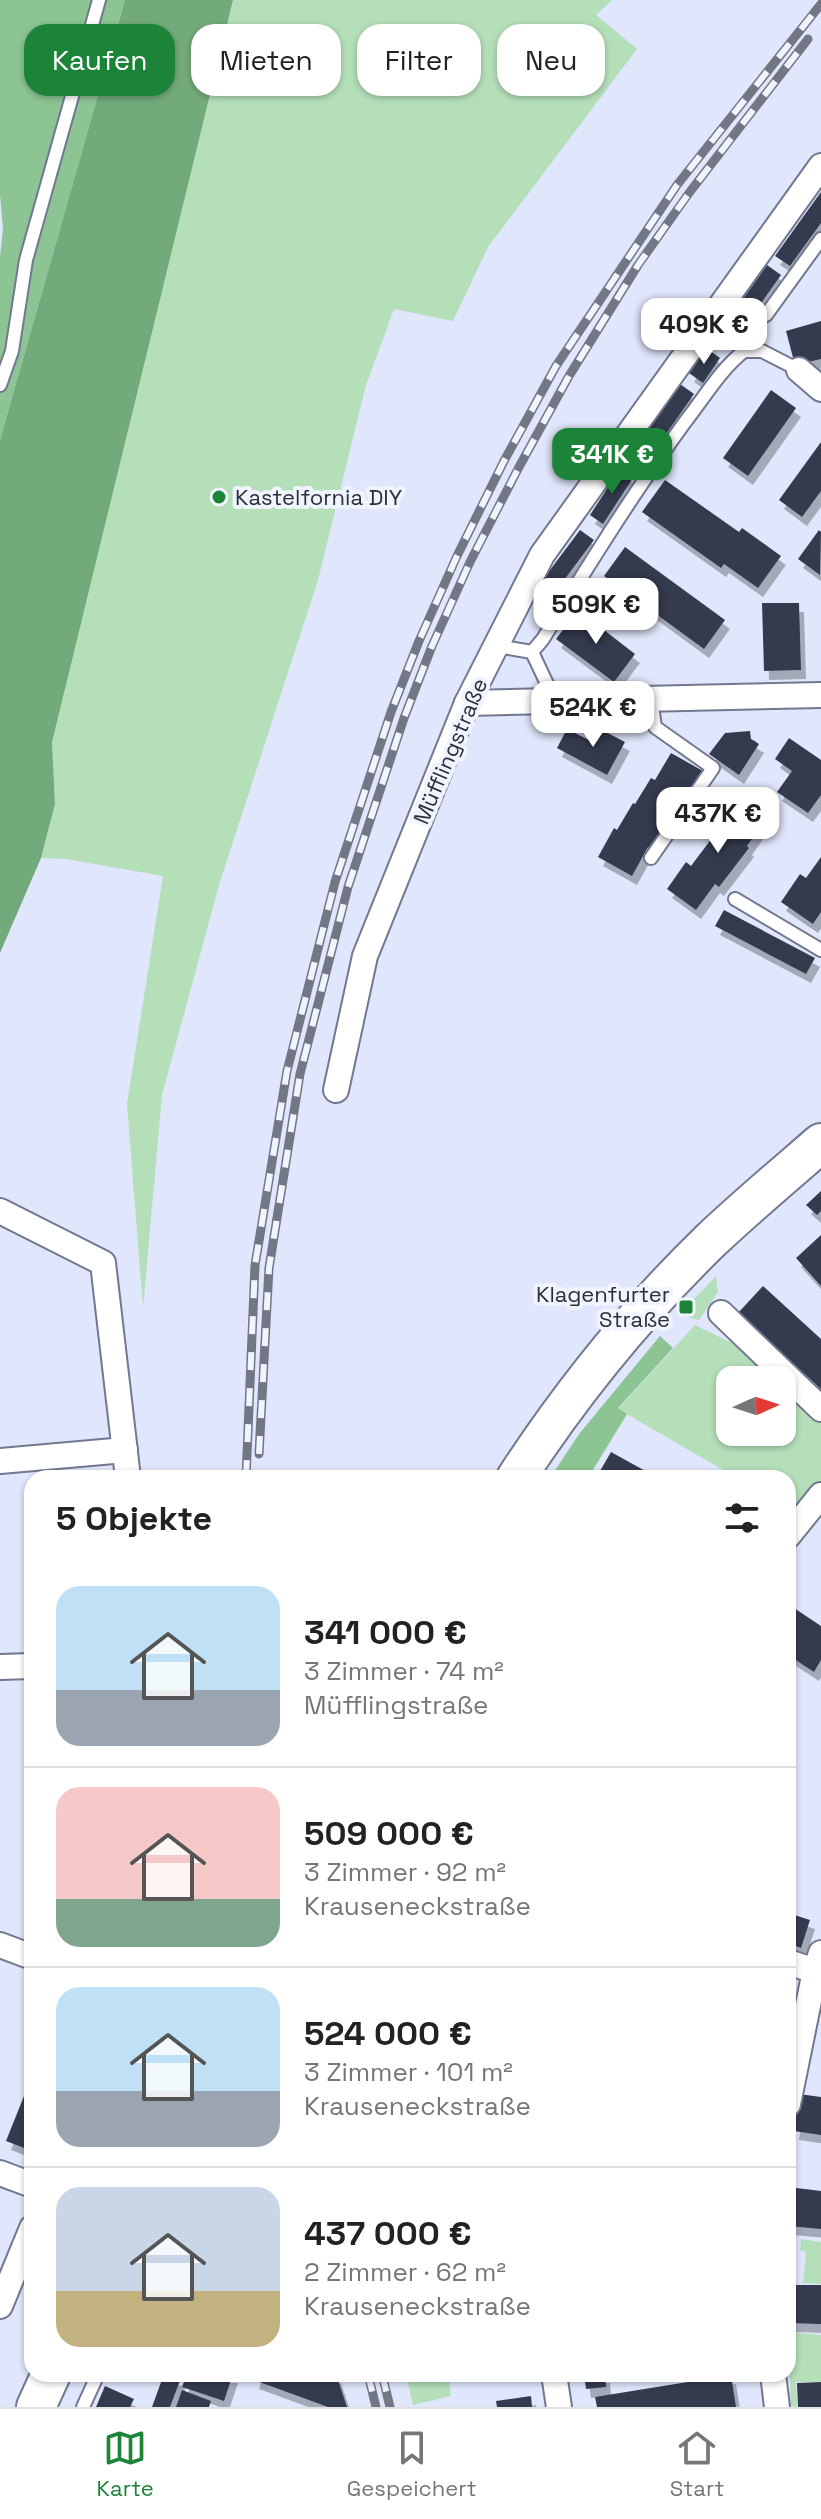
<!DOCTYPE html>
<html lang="de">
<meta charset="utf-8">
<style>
body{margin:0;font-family:"Space Grotesk",sans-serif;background:#f6f6f6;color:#222;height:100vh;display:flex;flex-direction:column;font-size:30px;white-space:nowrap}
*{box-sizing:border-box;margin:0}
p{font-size:26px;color:#767676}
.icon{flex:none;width:44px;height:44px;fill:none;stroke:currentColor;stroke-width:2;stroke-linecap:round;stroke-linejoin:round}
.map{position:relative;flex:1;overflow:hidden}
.drawer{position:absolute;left:24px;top:1470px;width:772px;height:912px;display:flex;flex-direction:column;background:#fff;border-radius:24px;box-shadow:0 2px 6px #0004}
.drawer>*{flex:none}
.banner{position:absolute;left:24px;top:24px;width:774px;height:72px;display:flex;gap:16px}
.needle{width:52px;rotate:87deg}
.fabs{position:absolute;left:716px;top:1366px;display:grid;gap:16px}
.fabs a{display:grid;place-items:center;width:80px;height:80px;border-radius:16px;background:#fff;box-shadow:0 2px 6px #0004;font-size:40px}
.price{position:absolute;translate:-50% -68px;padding:0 18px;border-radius:16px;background:#fff;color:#222;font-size:26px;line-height:52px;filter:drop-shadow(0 2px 4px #0008)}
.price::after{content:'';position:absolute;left:50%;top:48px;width:24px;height:18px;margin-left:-12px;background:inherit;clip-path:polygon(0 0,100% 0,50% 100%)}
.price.active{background:#1c8439;color:#fff}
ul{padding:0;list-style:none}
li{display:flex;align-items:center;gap:24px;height:200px;padding:0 32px}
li+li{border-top:2px solid #e0e0e0}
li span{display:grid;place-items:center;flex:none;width:224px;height:160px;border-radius:24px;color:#555}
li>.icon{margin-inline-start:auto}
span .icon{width:96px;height:96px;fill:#fffc;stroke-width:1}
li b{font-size:34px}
h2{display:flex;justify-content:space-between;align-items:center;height:96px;padding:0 32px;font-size:34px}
.tag{padding:0 28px;border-radius:24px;background:#fff;box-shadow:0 2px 6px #0004;font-size:28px;line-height:72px}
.tag.active{background:#1c8439;color:#fff}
.tab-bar{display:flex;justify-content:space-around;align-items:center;height:112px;border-top:2px solid #e0e0e0;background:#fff;font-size:22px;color:#767676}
.tab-bar a{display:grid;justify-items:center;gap:4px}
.tab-bar .active{color:#1c8439}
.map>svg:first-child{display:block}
.green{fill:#b4dfb9}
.forest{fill:#8cc493}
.water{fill:#73aa7b}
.building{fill:#353a4f;filter:url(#shadow)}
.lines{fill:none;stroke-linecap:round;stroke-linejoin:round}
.service-casing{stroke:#71788f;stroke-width:16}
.minor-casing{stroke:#71788f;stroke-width:28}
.primary-casing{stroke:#71788f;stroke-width:42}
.service{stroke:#fff;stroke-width:12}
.minor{stroke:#fff;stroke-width:24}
.primary{stroke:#fff;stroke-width:38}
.rail-casing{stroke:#737785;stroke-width:9}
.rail{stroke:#f0f4fe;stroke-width:6;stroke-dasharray:18;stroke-linecap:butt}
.poi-dot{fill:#1c8439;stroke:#f0f4fe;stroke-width:3}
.labels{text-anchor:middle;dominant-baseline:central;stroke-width:8;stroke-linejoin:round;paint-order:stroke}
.poi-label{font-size:22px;fill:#2b2e38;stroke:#f0f4fe;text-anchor:start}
.street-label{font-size:22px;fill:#2b2e38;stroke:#f0f4fe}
</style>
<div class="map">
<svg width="821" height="2407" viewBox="0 0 821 2407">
<defs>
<filter id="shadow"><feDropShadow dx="5" dy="9" stdDeviation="0" flood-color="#0004"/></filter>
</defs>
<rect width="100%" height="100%" fill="#e0e6fb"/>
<g class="green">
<path d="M 233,0 L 612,0 L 596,15 L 637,49 L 488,247 L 453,321 L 394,309 L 366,385 L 318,580 L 219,885 L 162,1095 L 143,1308 L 127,1104 L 163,876 L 66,859 L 41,858 L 55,804 L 52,742 L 64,684 Z"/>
<path d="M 716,1276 L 718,1292 L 699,1320 L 679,1315 Z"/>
<path d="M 695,1325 L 734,1344 L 774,1380 L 730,1380 L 730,1432 L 782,1432 L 782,1387 L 821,1423 L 821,1486 L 797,1512 L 788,1507 L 788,1478 L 737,1478 L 618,1409 Z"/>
<path d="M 801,2239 L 821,2242 L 821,2284 L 803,2283 L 806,2252 L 800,2250 Z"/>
<path d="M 788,2332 L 821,2335 L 821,2382 L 796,2382 L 797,2407 L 791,2406 Z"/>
<path d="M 406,2374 L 448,2374 L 451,2396 L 413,2405 Z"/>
</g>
<g class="forest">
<path d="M 0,0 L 125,0 L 0,440 L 0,257 L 3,229 L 0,195 Z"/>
<path d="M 660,1336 L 673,1348 L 618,1408 L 627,1414 L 588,1478 L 550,1478 L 579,1434 Z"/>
</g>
<path class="water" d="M 125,0 L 233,0 L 52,742 L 55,804 L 41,858 L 0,953 L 0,440 Z"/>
<g class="building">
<path d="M 821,192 L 821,223 L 790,266 L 775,256 Z"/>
<path d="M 767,265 L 781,275 L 754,313 L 740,303 Z"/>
<path d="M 821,321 L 821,359 L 795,365 L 786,331 Z"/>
<path d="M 706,348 L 720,358 L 703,383 L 689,373 Z"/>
<path d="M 680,384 L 694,394 L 652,454 L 638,444 Z"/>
<path d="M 771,390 L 796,408 L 748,476 L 723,458 Z"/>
<path d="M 821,442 L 821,491 L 802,517 L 779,500 Z"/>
<path d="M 620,469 L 633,478 L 603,524 L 590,515 Z"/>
<path d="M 665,480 L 739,532 L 742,528 L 781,556 L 758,588 L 724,564 L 721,568 L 642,512 Z"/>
<path d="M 580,530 L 594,540 L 549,600 L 535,590 Z"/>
<path d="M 819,530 L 821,532 L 820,575 L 798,559 Z"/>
<path d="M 625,547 L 725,620 L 704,649 L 604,576 Z"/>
<path d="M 762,603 L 799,603 L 801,670 L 764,671 Z"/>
<path d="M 578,610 L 635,654 L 614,682 L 556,639 Z"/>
<path d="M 567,729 L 593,742 L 600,729 L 625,742 L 607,775 L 557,748 Z"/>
<path d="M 750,731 L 751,739 L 759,744 L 739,775 L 709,754 L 725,733 Z"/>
<path d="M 789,738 L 821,760 L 821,795 L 808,813 L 777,792 L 792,771 L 775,759 Z"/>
<path d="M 671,753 L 703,771 L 669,824 L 666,823 L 651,849 L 648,847 L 632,876 L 598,857 L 614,828 L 617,830 L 633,803 L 635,804 L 651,778 L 655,780 Z"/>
<path d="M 737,799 L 766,819 L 747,846 L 749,848 L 719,887 L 715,884 L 696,910 L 667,889 L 686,862 L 691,866 L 721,826 L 718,825 Z"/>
<path d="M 821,857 L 821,912 L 813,924 L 781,902 L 800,874 L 806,878 Z"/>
<path d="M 724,910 L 815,958 L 806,974 L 715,926 Z"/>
<path d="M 821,1191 L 821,1211 L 817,1215 L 806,1205 Z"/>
<path d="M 821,1235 L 821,1286 L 796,1258 Z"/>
<path d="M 763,1286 L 821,1339 L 821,1389 L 738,1313 Z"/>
<path d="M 611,1452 L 658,1478 L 596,1478 Z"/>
<path d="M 788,1604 L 821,1626 L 821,1660 L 814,1672 L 788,1655 Z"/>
<path d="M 788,1913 L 810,1920 L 801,1948 L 788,1943 Z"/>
<path d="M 32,2076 L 32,2151 L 6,2141 Z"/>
<path d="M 799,2094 L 821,2097 L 821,2135 L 794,2131 Z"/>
<path d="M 788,2187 L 821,2191 L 821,2229 L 788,2226 Z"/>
<path d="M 788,2285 L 821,2285 L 821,2324 L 788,2323 Z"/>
<path d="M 164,2374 L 181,2378 L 170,2407 L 152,2407 Z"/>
<path d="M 187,2374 L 233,2374 L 224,2401 L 182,2387 Z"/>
<path d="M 256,2374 L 336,2374 L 347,2407 L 328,2407 L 254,2380 Z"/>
<path d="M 584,2374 L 605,2374 L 606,2387 L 586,2389 Z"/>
<path d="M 731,2375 L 736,2407 L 597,2407 L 595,2397 Z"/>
<path d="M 821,2382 L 821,2407 L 798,2407 L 797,2383 Z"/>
<path d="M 105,2386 L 134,2399 L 130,2407 L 96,2407 Z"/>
<path d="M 182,2390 L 211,2401 L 209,2407 L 176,2407 Z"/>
<path d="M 531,2396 L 532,2407 L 497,2407 L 496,2401 Z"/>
</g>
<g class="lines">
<g class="service-casing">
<g id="service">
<path d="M 799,370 L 762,351 L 744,351 L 739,341 L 742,328 L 766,315 L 821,239"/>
<path d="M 0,385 L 12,351 L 26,260 L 99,0"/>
<path d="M 497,646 L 532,652 L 543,639 C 588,566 634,492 685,422 C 704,398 720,370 744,351"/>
<path d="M 532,652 L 555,701"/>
<path d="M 651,699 L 655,727 L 713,768 L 651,858"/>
<path d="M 735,899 L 821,950"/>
<path d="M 83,2407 L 98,2374"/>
</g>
</g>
<g class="minor-casing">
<g id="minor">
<path d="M 799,370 L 821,389"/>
<path d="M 467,703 L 821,695"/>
<path d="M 336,1090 L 365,956 L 467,703 L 542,555 L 821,166"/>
<path d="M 0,1211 L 103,1263 L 128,1478"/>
<path d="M 721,1313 L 821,1409"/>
<path d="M 0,1461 L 125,1450"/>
<path d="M 788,1536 L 821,1495"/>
<path d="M 0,1667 L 32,1666"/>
<path d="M 0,1945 L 32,1957"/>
<path d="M 788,1962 L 821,1973"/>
<path d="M 788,2104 L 815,1971 L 821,1953"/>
<path d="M 0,2173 L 32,2185"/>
<path d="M 0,2306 L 32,2228"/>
<path d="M 554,2374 L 559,2407"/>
<path d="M 773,2374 L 777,2407"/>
</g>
</g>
<g class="primary-casing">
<g id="primary">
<path d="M 516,1478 C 572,1392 637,1312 710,1241 C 746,1207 784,1175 821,1143"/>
<path d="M 36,2407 L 51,2374"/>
</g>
</g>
<use href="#service" class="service"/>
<use href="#minor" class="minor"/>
<use href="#primary" class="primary"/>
<g class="rail-casing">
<g id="rail">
<path d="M 259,1454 L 269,1268 L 300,1074 L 348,887 L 404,718 L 432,646 L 470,562 L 519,467 L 569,376 L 638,265 L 689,193 L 808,39"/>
<path d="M 246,1478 L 255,1265 L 287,1071 L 335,882 L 391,712 L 419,641 L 457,556 L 504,461 L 556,366 L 677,185 L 821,4"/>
<path d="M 368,2374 L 376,2407"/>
<path d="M 382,2374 L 390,2407"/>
</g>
</g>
<use href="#rail" class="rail"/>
</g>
<g class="poi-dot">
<circle cx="219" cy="497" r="8"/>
<rect x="678" y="1299" width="16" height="16" rx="4"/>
</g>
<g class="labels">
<g class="poi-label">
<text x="235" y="497">Kastelfornia DIY</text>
<text x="670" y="1294" text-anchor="end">Klagenfurter<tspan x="670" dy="25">Straße</tspan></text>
</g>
<g class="street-label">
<text transform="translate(450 751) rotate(-67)">Müfflingstraße</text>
</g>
</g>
</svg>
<div class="fabs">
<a><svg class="needle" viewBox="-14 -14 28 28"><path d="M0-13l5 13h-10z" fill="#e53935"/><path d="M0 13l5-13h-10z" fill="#767676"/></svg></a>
</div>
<b class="price" style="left:704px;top:366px">409K €</b>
<b class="price active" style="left:612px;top:496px">341K €</b>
<b class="price" style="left:596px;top:646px">509K €</b>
<b class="price" style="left:593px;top:749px">524K €</b>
<b class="price" style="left:718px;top:855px">437K €</b>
<div class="banner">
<a class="tag active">Kaufen</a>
<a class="tag">Mieten</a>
<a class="tag">Filter</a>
<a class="tag">Neu</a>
</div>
<section class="drawer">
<h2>5 Objekte<svg class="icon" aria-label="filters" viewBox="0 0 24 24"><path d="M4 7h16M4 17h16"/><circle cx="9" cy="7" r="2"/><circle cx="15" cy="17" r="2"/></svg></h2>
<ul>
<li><span style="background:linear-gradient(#bfe0f5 65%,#9aa5b1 0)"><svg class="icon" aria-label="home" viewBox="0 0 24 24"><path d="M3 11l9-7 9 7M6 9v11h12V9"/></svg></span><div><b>341 000 €</b><p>3 Zimmer · 74 m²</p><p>Müfflingstraße</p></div></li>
<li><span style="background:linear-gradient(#f6c9c9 70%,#7fa58c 0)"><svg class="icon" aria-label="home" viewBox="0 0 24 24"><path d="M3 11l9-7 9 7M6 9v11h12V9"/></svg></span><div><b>509 000 €</b><p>3 Zimmer · 92 m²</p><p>Krauseneckstraße</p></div></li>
<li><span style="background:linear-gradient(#bfe0f5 65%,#9aa5b1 0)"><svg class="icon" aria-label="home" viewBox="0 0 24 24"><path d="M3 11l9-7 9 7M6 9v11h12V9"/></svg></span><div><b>524 000 €</b><p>3 Zimmer · 101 m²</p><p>Krauseneckstraße</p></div></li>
<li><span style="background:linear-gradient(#c9d6e8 65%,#c2b280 0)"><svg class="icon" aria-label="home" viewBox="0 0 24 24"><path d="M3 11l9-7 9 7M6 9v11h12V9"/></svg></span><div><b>437 000 €</b><p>2 Zimmer · 62 m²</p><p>Krauseneckstraße</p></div></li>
</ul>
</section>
</div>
<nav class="tab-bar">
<a class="active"><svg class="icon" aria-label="map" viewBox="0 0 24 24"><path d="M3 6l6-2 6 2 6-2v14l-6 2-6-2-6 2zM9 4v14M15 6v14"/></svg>Karte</a>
<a><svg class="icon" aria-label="saved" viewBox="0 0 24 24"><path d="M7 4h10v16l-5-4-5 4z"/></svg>Gespeichert</a>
<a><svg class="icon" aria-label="home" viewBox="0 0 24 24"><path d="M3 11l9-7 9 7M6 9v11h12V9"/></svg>Start</a>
</nav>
